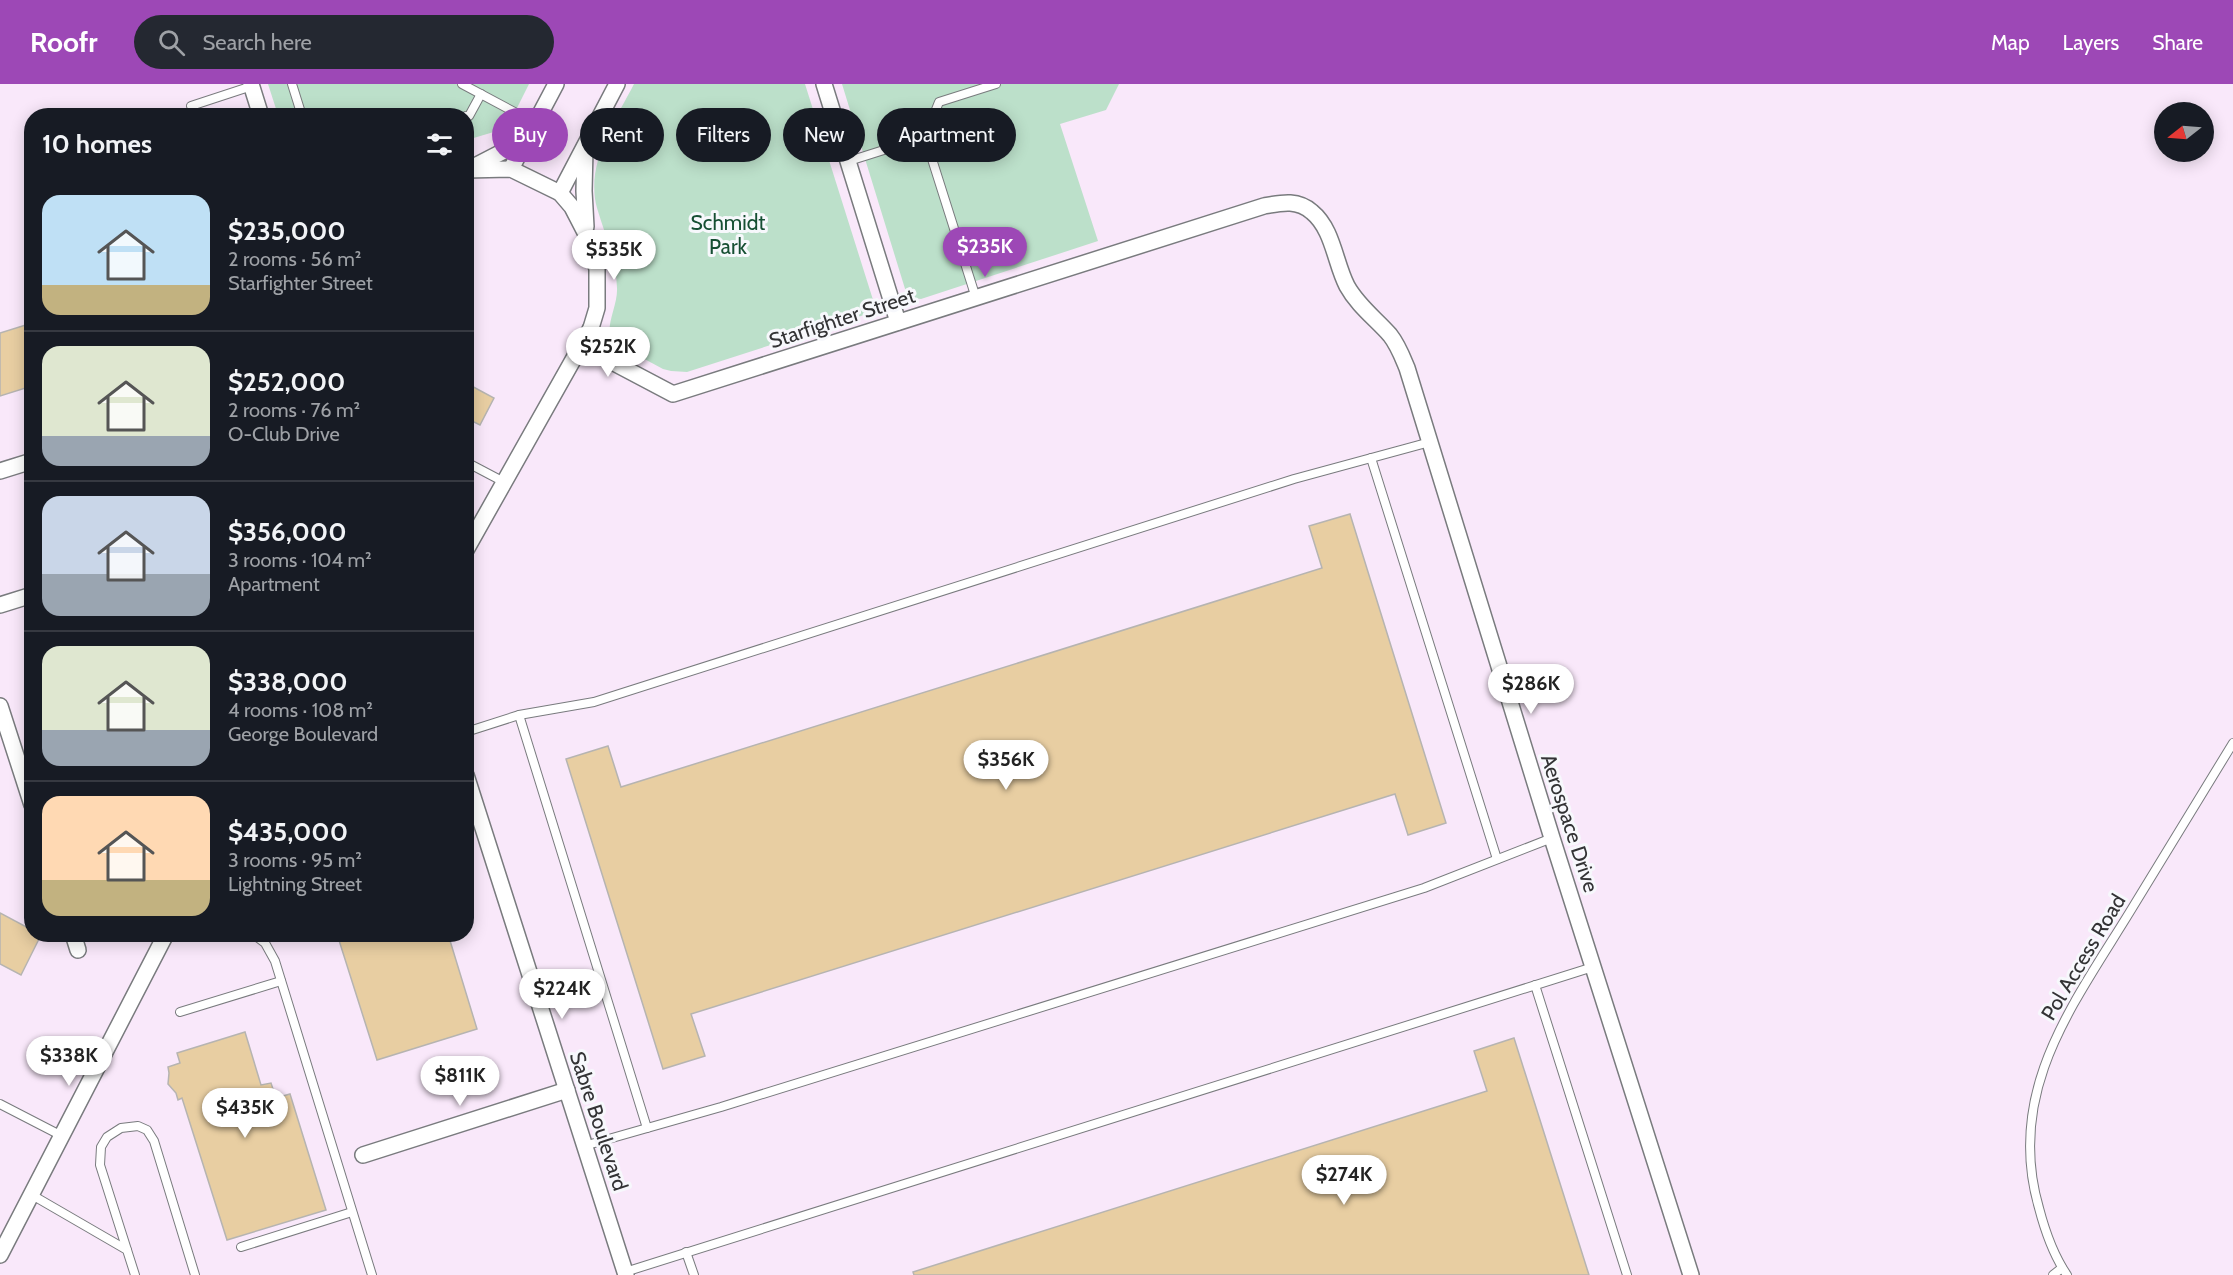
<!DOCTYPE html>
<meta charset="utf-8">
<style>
body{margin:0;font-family:Cabin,sans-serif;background:#242831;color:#f1f3f6;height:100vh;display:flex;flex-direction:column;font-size:22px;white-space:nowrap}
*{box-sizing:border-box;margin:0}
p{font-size:20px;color:#9ea1a6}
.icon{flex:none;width:33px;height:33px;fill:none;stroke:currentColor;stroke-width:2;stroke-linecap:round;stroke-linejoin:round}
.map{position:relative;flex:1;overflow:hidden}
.drawer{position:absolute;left:24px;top:24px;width:450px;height:834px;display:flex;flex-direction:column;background:#171b24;border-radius:24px;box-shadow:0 3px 15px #0003}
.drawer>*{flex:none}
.top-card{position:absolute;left:492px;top:24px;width:570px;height:54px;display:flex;gap:12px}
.needle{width:39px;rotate:253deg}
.tools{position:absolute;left:2154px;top:18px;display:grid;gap:12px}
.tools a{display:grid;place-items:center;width:60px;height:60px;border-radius:50%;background:#171b24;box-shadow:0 3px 15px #0003;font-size:30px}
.price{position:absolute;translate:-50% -51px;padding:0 14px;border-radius:21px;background:#fff;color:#222;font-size:20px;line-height:39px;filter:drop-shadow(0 2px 3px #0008)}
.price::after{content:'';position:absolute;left:50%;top:36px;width:18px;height:14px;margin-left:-9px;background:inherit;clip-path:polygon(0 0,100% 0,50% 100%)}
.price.on{background:#9d48b6;color:#fff}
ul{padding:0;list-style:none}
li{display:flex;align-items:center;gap:18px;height:150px;padding:0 18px}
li+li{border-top:2px solid #363941}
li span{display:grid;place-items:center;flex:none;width:168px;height:120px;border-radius:18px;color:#555}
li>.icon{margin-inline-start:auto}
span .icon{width:72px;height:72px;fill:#fffc;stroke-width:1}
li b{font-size:26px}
h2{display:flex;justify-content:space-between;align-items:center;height:72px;padding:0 18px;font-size:26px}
.tag{padding:0 21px;border-radius:27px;background:#171b24;box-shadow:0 3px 15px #0003;font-size:21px;line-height:54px}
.tag.on{background:#9d48b6;color:#fff}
header{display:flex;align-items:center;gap:36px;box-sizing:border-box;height:84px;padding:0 30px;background:#9d48b6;color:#fff}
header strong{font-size:28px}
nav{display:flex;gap:33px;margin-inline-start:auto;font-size:21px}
.search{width:420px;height:54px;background:#242831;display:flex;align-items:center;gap:15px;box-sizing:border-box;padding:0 21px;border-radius:33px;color:#9ea1a6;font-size:22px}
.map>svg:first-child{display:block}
.industrial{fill:#f9e8fa;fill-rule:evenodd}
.green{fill:#bce0ca}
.building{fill:#e8cea2;stroke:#b6b4b1;stroke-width:1.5}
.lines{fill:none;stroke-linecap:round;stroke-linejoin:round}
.lane-casing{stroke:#797b7e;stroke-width:10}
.street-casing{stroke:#797b7e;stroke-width:18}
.lane{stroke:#fff;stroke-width:8}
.street{stroke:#fff;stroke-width:15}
.labels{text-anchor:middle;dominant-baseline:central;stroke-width:6;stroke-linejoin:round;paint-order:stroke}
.park-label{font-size:21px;fill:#164f33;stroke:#f7f8fc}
.street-label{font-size:21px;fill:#333335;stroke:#f7f8fc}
</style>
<header>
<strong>Roofr</strong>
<div class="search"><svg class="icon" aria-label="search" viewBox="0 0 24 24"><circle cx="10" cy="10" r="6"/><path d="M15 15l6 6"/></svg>Search here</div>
<nav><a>Map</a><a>Layers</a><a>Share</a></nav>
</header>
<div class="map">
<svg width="2233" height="1191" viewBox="0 0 2233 1191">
<rect width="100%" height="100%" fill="#f7f8fc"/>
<path class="industrial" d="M 0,0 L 2233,0 L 2233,1191 L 0,1191 ZM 2164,28 L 2204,28 L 2204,68 L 2164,68 ZM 32,32 L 466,32 L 466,850 L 32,850 Z"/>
<g class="green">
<path d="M 268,0 L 529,0 L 507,44 L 467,56 L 466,32 L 278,31 Z"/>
<path d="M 634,0 L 805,0 L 874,219 L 872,225 L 864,231 L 687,288 L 671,287 L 663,285 L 611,257 C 605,241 618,221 617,204 C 616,175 605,151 597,124 C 585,80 615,37 634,0 Z"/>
<path d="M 842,0 L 1119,0 L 1106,26 L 1060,40 L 1098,157 L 921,215 L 913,214 L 906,208 Z"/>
</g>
<g class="building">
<path d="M 32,239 L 32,302 L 0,312 L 0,249 Z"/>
<path d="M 466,299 L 494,314 L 480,341 L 466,334 Z"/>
<path d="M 1350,430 L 1446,739 L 1408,751 L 1395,710 L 691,930 L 705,972 L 663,985 L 566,675 L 608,662 L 621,703 L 1322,484 L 1309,442 Z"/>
<path d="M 0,829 L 32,846 L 32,850 L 41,851 L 21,891 L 0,880 Z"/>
<path d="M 337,850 L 448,850 L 477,945 L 377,976 Z"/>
<path d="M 245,948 L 261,1001 L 271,999 L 276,1014 L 290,1010 L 326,1126 L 227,1156 L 182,1014 L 178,1016 L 176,1009 L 168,1000 L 169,989 L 168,983 L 180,979 L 177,969 Z"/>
<path d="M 1514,954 L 1589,1191 L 914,1191 L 913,1188 L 1487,1007 L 1474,967 Z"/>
</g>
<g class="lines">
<g class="lane-casing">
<g id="lane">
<path d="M 292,0 L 302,32"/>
<path d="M 462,0 L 535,39"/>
<path d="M 191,22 L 252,2"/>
<path d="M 466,32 L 469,32 L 481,10"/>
<path d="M 849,77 L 925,53"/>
<path d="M 976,214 L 925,53 L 939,18 L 996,0"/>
<path d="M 1371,374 L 1497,775"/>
<path d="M 466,378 L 504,398"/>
<path d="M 519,631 L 647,1044"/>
<path d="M 466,648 L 519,631 L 594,618 L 1294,395 L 1430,358"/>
<path d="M 253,850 L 265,859 L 275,877 L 372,1191"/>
<path d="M 1535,901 L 1627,1191"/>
<path d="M 180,928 L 281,897"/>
<path d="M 0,1020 L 62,1052"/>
<path d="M 584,1062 L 721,1023 L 1424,804 L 1552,754"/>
<path d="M 32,1111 L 127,1166 L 135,1191"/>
<path d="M 241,1163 L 352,1128"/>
<path d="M 127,1166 L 100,1081 L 101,1063 L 107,1053 L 121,1044 L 138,1042 L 147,1046 L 154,1057 L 195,1191"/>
<path d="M 686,1168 L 694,1191"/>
<path d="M 625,1188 L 1593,883"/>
<path d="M 2053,1191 L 2062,1184"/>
<path d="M 2067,1191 C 2054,1172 2045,1147 2039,1124 C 2005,1007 2073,921 2131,826 C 2165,771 2199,715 2233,659"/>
</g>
</g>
<g class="street-casing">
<g id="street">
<path d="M 251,0 L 261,32"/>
<path d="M 824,0 L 898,238"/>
<path d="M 585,65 L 584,107 L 586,143"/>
<path d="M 475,82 L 504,67 L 526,50"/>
<path d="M 511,85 L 556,0"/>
<path d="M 466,86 L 511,85 L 560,109 L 572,123 L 587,152 L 597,185 L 597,224 L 591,244 L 466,466"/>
<path d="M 560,109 L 617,0"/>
<path d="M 591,244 L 592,259 L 601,272 L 673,310 L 1264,122 C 1281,119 1297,115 1312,128 C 1333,145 1335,179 1347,202 C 1358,222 1376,235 1390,251 C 1398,261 1402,272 1407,284 L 1552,754 L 1691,1191"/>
<path d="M 0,387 L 32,377"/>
<path d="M 0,521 L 32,511"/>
<path d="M 0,622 L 32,721"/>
<path d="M 466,691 L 626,1191"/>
<path d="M 73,850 L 78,866"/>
<path d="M 363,1071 L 567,1006"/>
<path d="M 0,1171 L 166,850"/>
</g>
</g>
<use href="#lane" class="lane"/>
<use href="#street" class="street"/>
</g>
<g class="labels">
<g class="park-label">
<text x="728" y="138">Schmidt<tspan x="728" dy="24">Park</tspan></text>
</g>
<g class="street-label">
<text transform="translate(842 234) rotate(-18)">Starfighter Street</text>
<text transform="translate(1570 739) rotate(72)">Aerospace Drive</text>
<text transform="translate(2083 873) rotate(-59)">Pol Access Road</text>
<text transform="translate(599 1037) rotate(72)">Sabre Boulevard</text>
</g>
</g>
</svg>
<div class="tools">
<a><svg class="needle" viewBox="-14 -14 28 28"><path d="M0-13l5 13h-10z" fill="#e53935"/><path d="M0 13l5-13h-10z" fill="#9ea1a6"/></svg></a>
</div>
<b class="price on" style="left:985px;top:194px">$235K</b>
<b class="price" style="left:614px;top:197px">$535K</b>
<b class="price" style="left:608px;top:294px">$252K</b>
<b class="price" style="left:1531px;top:631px">$286K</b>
<b class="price" style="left:1006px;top:707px">$356K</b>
<b class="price" style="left:562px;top:936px">$224K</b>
<b class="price" style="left:69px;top:1003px">$338K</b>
<b class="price" style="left:460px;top:1023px">$811K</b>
<b class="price" style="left:245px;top:1055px">$435K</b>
<b class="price" style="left:1344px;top:1122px">$274K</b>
<div class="top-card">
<a class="tag on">Buy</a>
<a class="tag">Rent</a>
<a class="tag">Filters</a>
<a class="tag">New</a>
<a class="tag">Apartment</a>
</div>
<section class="drawer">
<h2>10 homes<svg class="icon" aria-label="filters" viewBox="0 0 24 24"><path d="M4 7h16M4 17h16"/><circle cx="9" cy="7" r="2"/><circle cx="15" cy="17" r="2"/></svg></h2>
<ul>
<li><span style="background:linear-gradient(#bfe0f5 75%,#c2b280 0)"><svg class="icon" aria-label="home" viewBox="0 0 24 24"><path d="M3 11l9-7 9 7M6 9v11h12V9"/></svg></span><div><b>$235,000</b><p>2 rooms · 56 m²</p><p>Starfighter Street</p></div></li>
<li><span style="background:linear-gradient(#dfe7d0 75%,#9aa5b1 0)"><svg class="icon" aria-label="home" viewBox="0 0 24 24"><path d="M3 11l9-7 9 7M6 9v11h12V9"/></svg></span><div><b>$252,000</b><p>2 rooms · 76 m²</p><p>O-Club Drive</p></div></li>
<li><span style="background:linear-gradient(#c9d6e8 65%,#9aa5b1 0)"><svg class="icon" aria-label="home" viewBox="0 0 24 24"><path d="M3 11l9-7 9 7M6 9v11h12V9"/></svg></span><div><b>$356,000</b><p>3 rooms · 104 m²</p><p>Apartment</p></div></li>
<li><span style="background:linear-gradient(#dfe7d0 70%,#9aa5b1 0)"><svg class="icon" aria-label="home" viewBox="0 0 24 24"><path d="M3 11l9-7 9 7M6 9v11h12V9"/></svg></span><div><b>$338,000</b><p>4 rooms · 108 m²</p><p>George Boulevard</p></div></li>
<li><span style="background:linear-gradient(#ffd9b3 70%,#c2b280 0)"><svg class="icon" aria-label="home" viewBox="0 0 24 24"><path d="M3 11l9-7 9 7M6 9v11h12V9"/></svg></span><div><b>$435,000</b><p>3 rooms · 95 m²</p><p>Lightning Street</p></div></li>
</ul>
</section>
</div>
